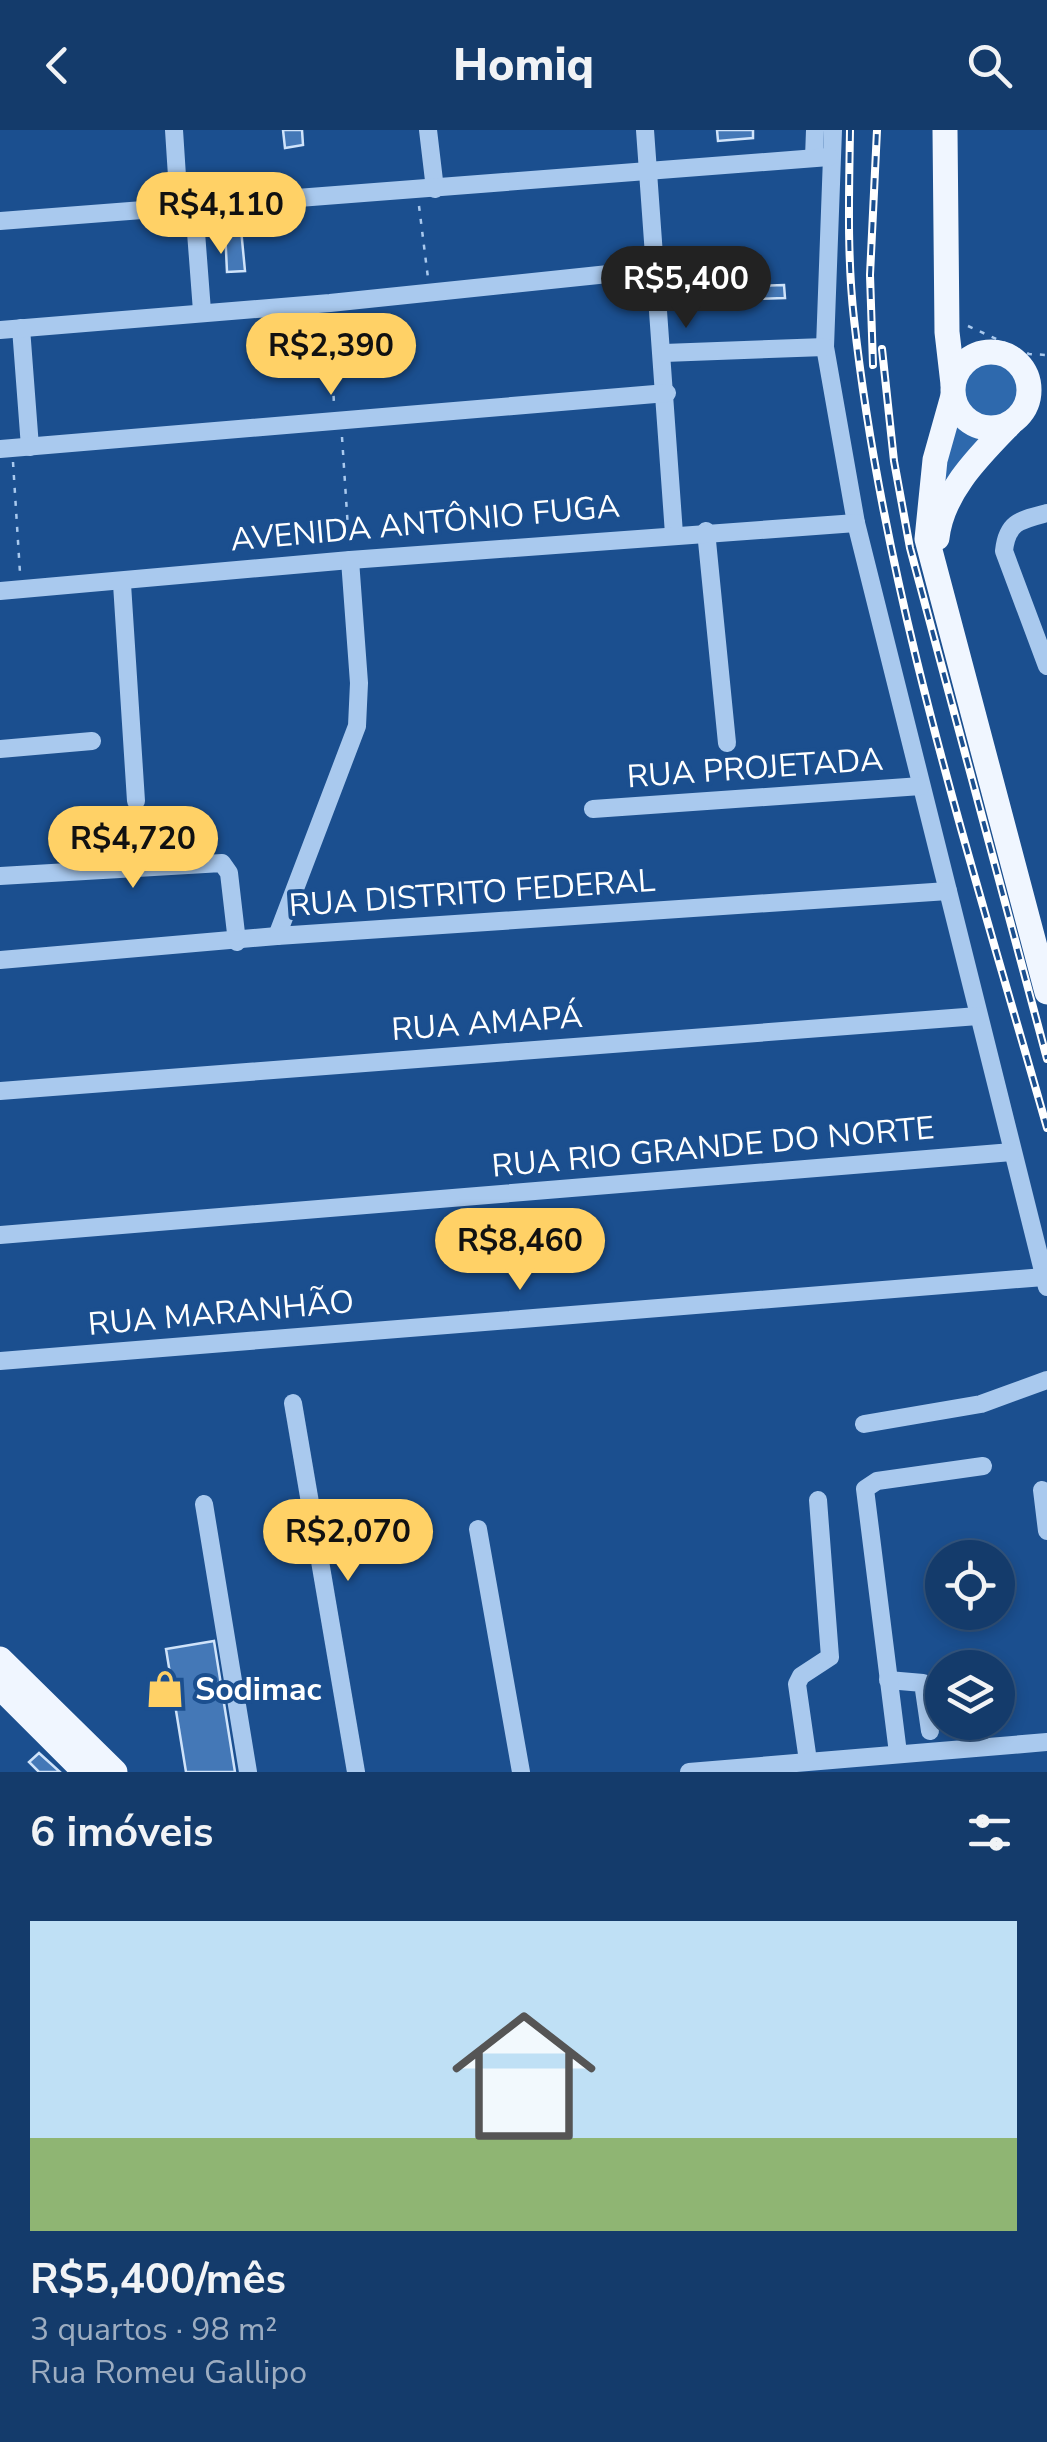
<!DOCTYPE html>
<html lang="pt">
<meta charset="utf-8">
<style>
body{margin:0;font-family:"Nunito Sans",sans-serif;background:#214673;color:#f1f3f6;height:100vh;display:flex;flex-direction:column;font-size:38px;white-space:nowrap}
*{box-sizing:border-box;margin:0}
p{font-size:32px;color:#9dadc1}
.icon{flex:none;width:55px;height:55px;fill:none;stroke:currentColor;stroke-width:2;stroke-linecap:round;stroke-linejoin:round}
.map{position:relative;height:1642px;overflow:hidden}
.side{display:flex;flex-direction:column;background:#143b6b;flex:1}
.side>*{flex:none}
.fabs{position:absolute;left:925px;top:1410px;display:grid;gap:20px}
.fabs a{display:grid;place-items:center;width:90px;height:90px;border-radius:50%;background:#143b6b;box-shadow:0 5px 15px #0003,0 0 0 2px #33557e;font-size:50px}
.price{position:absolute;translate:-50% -85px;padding:0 22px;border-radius:35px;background:#ffd166;color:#111;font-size:32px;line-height:65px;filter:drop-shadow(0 2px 5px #0008)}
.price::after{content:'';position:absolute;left:50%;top:60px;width:30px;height:22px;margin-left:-15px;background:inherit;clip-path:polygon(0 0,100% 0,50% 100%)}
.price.active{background:#222;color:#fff}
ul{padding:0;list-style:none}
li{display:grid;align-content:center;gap:20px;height:530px;padding:0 30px}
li+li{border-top:2px solid #33557e}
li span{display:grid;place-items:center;height:310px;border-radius:0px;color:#555}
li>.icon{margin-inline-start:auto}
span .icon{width:180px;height:180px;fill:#fffc;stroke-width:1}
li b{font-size:42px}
h2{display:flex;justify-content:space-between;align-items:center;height:120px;padding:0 30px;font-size:42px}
header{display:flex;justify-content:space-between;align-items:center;height:130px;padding:0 30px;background:#143b6b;font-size:45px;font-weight:800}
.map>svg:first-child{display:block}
.green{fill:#2e69ad}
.building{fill:#4478b7;stroke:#cfe3fa;stroke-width:2.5}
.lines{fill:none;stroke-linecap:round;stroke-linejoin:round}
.path{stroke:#a9c9ee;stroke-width:2.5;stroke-dasharray:5 8;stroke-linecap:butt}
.minor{stroke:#a9c9ee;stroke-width:18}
.major{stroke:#f0f6ff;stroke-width:25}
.rail-casing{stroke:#fff;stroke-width:8}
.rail{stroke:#1b4f8f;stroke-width:4;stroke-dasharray:11;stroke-linecap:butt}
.labels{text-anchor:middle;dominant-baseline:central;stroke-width:8;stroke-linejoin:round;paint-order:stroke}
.street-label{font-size:32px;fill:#fff;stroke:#1b4f8f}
.poi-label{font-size:32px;font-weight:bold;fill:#fff;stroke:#1b4f8f;text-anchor:start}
</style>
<header><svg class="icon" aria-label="back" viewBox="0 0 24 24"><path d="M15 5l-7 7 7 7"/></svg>Homiq<svg class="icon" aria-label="search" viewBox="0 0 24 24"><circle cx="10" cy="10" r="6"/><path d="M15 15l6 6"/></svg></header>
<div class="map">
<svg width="1047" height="1642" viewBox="0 0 1047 1642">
<rect width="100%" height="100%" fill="#1b4f8f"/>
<g class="green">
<circle cx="992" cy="260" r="31"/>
<path d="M 955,286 L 967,296 L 990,304 L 944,351 Z"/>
</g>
<g class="building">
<path d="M 283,0 L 302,0 L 303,15 L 285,18 Z"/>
<path d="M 717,0 L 753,0 L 753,8 L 718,11 Z"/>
<path d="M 225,99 L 241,99 L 245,141 L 227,142 Z"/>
<path d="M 784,155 L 785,168 L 756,169 L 756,156 Z"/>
<path d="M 214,1511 L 235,1642 L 186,1642 L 166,1519 Z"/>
<path d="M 39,1623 L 60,1642 L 39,1642 L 29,1632 Z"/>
</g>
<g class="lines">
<g class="path">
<path d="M 419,76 L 428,148"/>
<path d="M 330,188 L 334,275"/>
<path d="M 968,196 L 1029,224 L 1047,225"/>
<path d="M 342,307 L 349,414"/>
<path d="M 13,332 L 20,443"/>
</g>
<g class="minor">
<path d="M 174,0 L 179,77"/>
<path d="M 428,0 L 435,59"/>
<path d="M 645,0 L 674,404"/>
<path d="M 833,0 L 825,217 L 856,393 L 1047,1157"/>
<path d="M 814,28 L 815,0"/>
<path d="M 194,76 L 202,181"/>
<path d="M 0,91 L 829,27"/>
<path d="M 21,198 L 30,317"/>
<path d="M 0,200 L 330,173 L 656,139"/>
<path d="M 664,223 L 825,217"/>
<path d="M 0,319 L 667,263"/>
<path d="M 1047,383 C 1020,390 1007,392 1004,421 L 1047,536"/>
<path d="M 706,401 L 727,613"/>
<path d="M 122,454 L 136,671"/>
<path d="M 0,461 L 350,430 L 856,393"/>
<path d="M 0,619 L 92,611"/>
<path d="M 593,679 L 921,656"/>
<path d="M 0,746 L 222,733 L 229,743 L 237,812"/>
<path d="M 277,806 L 357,596 L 359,553 L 350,430"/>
<path d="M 0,830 L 277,806 L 948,761"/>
<path d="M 0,961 L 978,886"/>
<path d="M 0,1105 L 1012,1022"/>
<path d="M 0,1231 L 1044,1147"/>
<path d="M 293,1273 L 356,1642"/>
<path d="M 864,1294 L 981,1274 L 1047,1250"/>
<path d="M 1042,1360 L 1047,1401"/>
<path d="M 204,1374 L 248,1642"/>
<path d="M 478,1399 L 521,1642"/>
<path d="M 888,1550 L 923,1553 L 930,1601"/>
<path d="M 898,1623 L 865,1359 L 877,1351 L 983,1336"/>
<path d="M 808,1631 L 797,1554 L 801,1546 L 830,1527 L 818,1370"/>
<path d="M 689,1642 L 1047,1612"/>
</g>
<g class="major">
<path d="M 945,0 L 947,202 L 953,254"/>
<circle cx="991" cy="260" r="38"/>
<path d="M 953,266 L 935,330 L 927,409 L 1047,862"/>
<path d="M 937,408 C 942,362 979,326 1010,294"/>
<path d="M 0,1529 L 115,1642"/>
<path d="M 0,1557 L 85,1642"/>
</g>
<g class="rail-casing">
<g id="rail">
<path d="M 850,0 C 849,63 847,127 854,189 C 884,464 972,733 1047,998"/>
<path d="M 882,219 L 894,331 L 910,418 L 1047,929"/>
<path d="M 873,235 L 870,145 L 877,0"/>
</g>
</g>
<use href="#rail" class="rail"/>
</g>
<defs>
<g id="shop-bare" transform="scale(3)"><path d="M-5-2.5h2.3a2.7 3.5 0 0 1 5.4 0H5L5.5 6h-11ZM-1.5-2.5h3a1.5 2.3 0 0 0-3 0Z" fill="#ffd166" stroke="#1b4f8f" stroke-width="2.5" paint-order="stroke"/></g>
</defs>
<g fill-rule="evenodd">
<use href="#shop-bare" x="165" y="1559"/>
</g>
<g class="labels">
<g class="street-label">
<text transform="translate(425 393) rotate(-5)">AVENIDA ANTÔNIO FUGA</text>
<text transform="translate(755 638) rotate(-4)">RUA PROJETADA</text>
<text transform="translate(472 763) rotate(-4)">RUA DISTRITO FEDERAL</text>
<text transform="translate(487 893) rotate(-4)">RUA AMAPÁ</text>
<text transform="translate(713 1017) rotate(-5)">RUA RIO GRANDE DO NORTE</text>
<text transform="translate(221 1183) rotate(-5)">RUA MARANHÃO</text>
</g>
<g class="poi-label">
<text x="195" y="1559">Sodimac</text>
</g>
</g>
</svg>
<div class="fabs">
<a><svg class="icon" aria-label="locate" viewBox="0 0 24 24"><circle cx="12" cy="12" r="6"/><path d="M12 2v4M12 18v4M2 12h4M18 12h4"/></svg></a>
<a><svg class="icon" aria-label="layers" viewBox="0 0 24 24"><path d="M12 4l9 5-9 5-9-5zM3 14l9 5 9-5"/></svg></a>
</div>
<b class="price" style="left:221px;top:127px">R$4,110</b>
<b class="price active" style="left:686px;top:201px">R$5,400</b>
<b class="price" style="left:331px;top:268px">R$2,390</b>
<b class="price" style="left:133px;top:761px">R$4,720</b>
<b class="price" style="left:520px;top:1163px">R$8,460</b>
<b class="price" style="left:348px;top:1454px">R$2,070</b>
</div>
<section class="side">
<h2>6 imóveis<svg class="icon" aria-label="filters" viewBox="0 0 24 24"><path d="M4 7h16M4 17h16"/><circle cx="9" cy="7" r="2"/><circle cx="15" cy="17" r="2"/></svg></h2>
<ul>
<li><span style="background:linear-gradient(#bfe0f5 70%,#8fb573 0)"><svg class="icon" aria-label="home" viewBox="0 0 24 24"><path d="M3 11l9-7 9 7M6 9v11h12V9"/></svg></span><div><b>R$5,400/mês</b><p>3 quartos · 98 m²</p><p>Rua Romeu Gallipo</p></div></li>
</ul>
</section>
